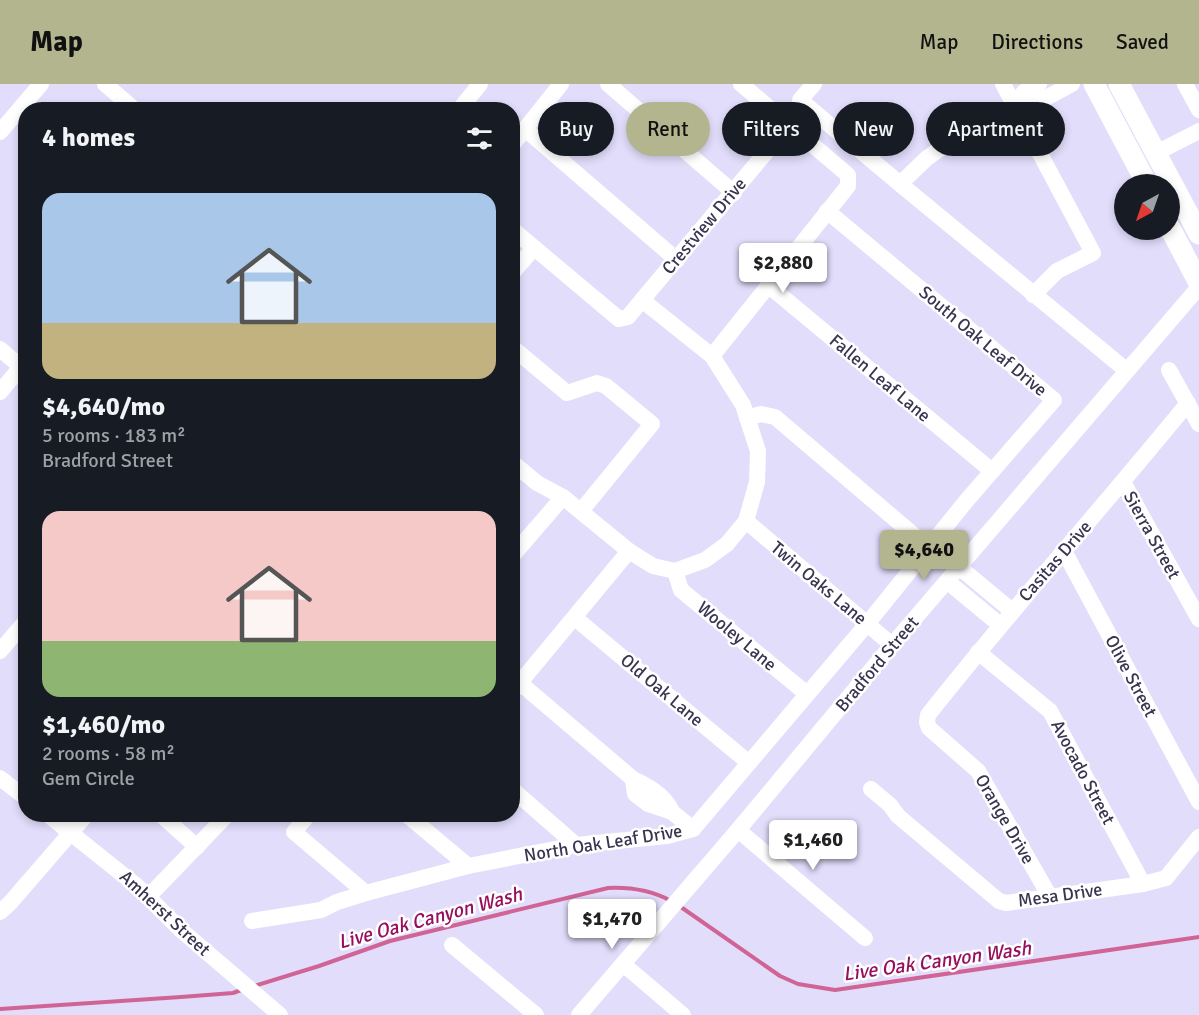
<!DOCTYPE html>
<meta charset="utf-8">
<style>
body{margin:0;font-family:Signika,sans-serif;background:#242831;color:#f1f3f6;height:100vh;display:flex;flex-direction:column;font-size:22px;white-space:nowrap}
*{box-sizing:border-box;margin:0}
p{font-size:20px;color:#9ea1a6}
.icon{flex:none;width:33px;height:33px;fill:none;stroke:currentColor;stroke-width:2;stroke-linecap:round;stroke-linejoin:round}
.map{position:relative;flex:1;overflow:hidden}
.drawer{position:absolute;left:18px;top:18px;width:502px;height:720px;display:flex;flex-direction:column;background:#171b24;border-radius:24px;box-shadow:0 3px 9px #0003}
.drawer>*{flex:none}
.top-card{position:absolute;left:538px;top:18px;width:570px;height:54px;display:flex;gap:12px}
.needle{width:39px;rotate:220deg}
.controls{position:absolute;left:1114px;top:90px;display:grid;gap:12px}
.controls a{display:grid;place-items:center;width:66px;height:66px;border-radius:50%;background:#171b24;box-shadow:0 3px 9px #0003;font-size:30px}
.price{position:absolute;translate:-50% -51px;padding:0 14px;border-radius:6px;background:#fff;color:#222;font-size:20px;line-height:39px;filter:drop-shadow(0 2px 3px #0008)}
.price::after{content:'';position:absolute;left:50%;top:36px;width:18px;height:14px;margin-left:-9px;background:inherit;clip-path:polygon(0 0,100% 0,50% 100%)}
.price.current{background:#b2b58d;color:#111}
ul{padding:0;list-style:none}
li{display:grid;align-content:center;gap:12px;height:318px;padding:0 24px}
li span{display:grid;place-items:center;height:186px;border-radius:18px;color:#555}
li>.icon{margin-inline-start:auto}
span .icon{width:108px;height:108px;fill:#fffc;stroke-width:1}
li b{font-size:26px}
h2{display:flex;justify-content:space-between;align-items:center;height:72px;padding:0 24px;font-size:26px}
.chip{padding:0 21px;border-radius:27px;background:#171b24;box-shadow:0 3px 9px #0003;font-size:21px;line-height:54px}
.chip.current{background:#b2b58d;color:#111}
header{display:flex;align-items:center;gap:36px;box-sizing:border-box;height:84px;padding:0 30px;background:#b2b58d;color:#111}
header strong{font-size:28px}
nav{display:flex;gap:33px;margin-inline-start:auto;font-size:21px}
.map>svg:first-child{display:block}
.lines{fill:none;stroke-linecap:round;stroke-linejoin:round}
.stream{stroke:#d06495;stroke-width:4}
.minor{stroke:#fff;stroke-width:16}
.major{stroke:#fff;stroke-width:21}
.labels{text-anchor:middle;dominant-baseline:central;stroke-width:5;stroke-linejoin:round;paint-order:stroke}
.street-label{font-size:18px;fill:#3a3450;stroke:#fff}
.water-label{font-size:20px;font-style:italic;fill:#980f5d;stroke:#fff}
</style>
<header>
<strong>Map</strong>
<nav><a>Map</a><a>Directions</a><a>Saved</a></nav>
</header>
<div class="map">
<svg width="1199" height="931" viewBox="0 0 1199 931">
<rect width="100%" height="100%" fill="#e2ddfb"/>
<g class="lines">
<g class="stream">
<path d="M 678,821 L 780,892 L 798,900 L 835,906 L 1199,853"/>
<path d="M 254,902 L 319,882 L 390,857 L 608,804 C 631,803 651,806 671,817"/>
<path d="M 0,925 L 181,913 L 233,909 L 244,905"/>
</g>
<g class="minor">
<path d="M 105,0 L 135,26"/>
<path d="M 608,0 L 734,109"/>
<path d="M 814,0 L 800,16 L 900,100 L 1126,286"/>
<path d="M 1003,0 L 1093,169 L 1057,187 L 1033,211"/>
<path d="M 1185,0 L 1199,26"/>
<path d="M 1014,22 L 1031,22 L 1072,0"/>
<path d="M 459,26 L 480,0"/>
<path d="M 525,45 L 677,176"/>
<path d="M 0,48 L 41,0"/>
<path d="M 513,60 L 561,0"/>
<path d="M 1156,69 L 1199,47"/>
<path d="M 900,100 L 927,74 L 950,58 L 1014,22 L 1024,8 L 1039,0"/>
<path d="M 513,146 L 619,235 L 628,233 L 642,216 L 712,272 L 743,321 L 758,367 L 757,398 L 746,437 L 727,460 L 705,476 L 675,487 L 653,482 L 629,467 L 563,413 L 537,399 L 513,379"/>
<path d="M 513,188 L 534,164"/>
<path d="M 768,201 L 992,387"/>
<path d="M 642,216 L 789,41"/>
<path d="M 513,264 L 567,309 L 597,299 L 606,302 L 652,340 L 581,427"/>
<path d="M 0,265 L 26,287"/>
<path d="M 712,272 L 848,102 L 848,91 L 741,0"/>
<path d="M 1169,286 L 1199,340"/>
<path d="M 0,308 L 21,283"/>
<path d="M 747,334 L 761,330 L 775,333 L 929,464"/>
<path d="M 1123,398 L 1199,535"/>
<path d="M 746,437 L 892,561"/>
<path d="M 1064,467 L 1199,718"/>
<path d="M 513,471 L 563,413"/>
<path d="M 959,483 L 1012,527"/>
<path d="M 675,487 L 681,506 L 807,610"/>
<path d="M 947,497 L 1000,541"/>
<path d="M 575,534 L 749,679"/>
<path d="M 0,567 L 26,537"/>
<path d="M 978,568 L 1050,627 L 1143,800"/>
<path d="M 520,599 L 633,695 C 649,702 666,712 672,728"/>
<path d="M 513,607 L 629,467"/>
<path d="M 0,694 L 26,714"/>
<path d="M 633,695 L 635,710 L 648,720 L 672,728 L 693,745"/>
<path d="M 871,705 L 890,721 L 898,732 L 999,817 L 1006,819 L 1143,800 L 1166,794 L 1199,753"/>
<path d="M 513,706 L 576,761"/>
<path d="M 47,730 L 137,802 L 181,846 L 280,931"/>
<path d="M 160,730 L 197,763"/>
<path d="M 309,730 L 294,748 L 366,809"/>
<path d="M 406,730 L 468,782"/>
<path d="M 738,746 L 865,854"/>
<path d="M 148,813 L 228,730"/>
<path d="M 1050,813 L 978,687 L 929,644 L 927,638 L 928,631 C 1012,525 1102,424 1188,319"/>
<path d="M 0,828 L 10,819 L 87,730"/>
<path d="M 252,837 L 321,826 L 337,818 L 366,809 L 468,782 L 576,761 L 667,752 L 693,745 L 867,540 L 967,416 L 1054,316 L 827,127"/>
<path d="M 452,861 L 536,931"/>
<path d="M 623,880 L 683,931"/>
<path d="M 579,931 L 738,746 L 892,561 L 1199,203"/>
</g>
<g class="major">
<path d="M 1094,0 L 1147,100"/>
<path d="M 1119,0 L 1199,150"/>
<path d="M 1170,144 L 1199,199"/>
</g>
</g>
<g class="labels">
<g class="street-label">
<text transform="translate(704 142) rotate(-50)">Crestview Drive</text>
<text transform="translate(983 257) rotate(40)">South Oak Leaf Drive</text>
<text transform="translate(880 294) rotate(40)">Fallen Leaf Lane</text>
<text transform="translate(1152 451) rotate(61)">Sierra Street</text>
<text transform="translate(1055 477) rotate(-49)">Casitas Drive</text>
<text transform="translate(819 499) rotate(40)">Twin Oaks Lane</text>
<text transform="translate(737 552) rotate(40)">Wooley Lane</text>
<text transform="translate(877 580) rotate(-50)">Bradford Street</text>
<text transform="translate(1131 592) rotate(62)">Olive Street</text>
<text transform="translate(662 606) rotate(40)">Old Oak Lane</text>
<text transform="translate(1083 688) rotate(62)">Avocado Street</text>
<text transform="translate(1005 735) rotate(60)">Orange Drive</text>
<text transform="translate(603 759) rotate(-9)">North Oak Leaf Drive</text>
<text transform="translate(1060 811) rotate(-8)">Mesa Drive</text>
<text transform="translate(165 829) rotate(43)">Amherst Street</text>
</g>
<g class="water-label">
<text transform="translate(430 834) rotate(-15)">Live Oak Canyon Wash</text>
<text transform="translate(937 877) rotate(-8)">Live Oak Canyon Wash</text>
</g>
</g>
</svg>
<div class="controls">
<a><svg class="needle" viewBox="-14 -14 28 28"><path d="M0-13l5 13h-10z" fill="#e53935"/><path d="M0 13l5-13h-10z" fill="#9ea1a6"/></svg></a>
</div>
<b class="price" style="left:783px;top:210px">$2,880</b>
<b class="price current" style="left:924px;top:497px">$4,640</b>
<b class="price" style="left:813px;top:787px">$1,460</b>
<b class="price" style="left:612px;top:866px">$1,470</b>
<div class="top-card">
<a class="chip">Buy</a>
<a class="chip current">Rent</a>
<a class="chip">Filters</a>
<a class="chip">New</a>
<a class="chip">Apartment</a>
</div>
<section class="drawer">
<h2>4 homes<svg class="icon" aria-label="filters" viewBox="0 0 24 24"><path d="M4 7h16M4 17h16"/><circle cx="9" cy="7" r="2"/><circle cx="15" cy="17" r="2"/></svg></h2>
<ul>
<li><span style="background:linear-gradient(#a9c7e8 70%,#c2b280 0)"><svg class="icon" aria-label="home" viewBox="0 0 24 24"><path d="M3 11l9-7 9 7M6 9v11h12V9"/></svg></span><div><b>$4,640/mo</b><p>5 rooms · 183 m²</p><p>Bradford Street</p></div></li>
<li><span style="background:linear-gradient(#f6c9c9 70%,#8fb573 0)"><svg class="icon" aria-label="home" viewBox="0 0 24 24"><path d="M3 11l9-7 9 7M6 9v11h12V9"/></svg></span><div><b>$1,460/mo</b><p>2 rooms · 58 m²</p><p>Gem Circle</p></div></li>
</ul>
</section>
</div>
